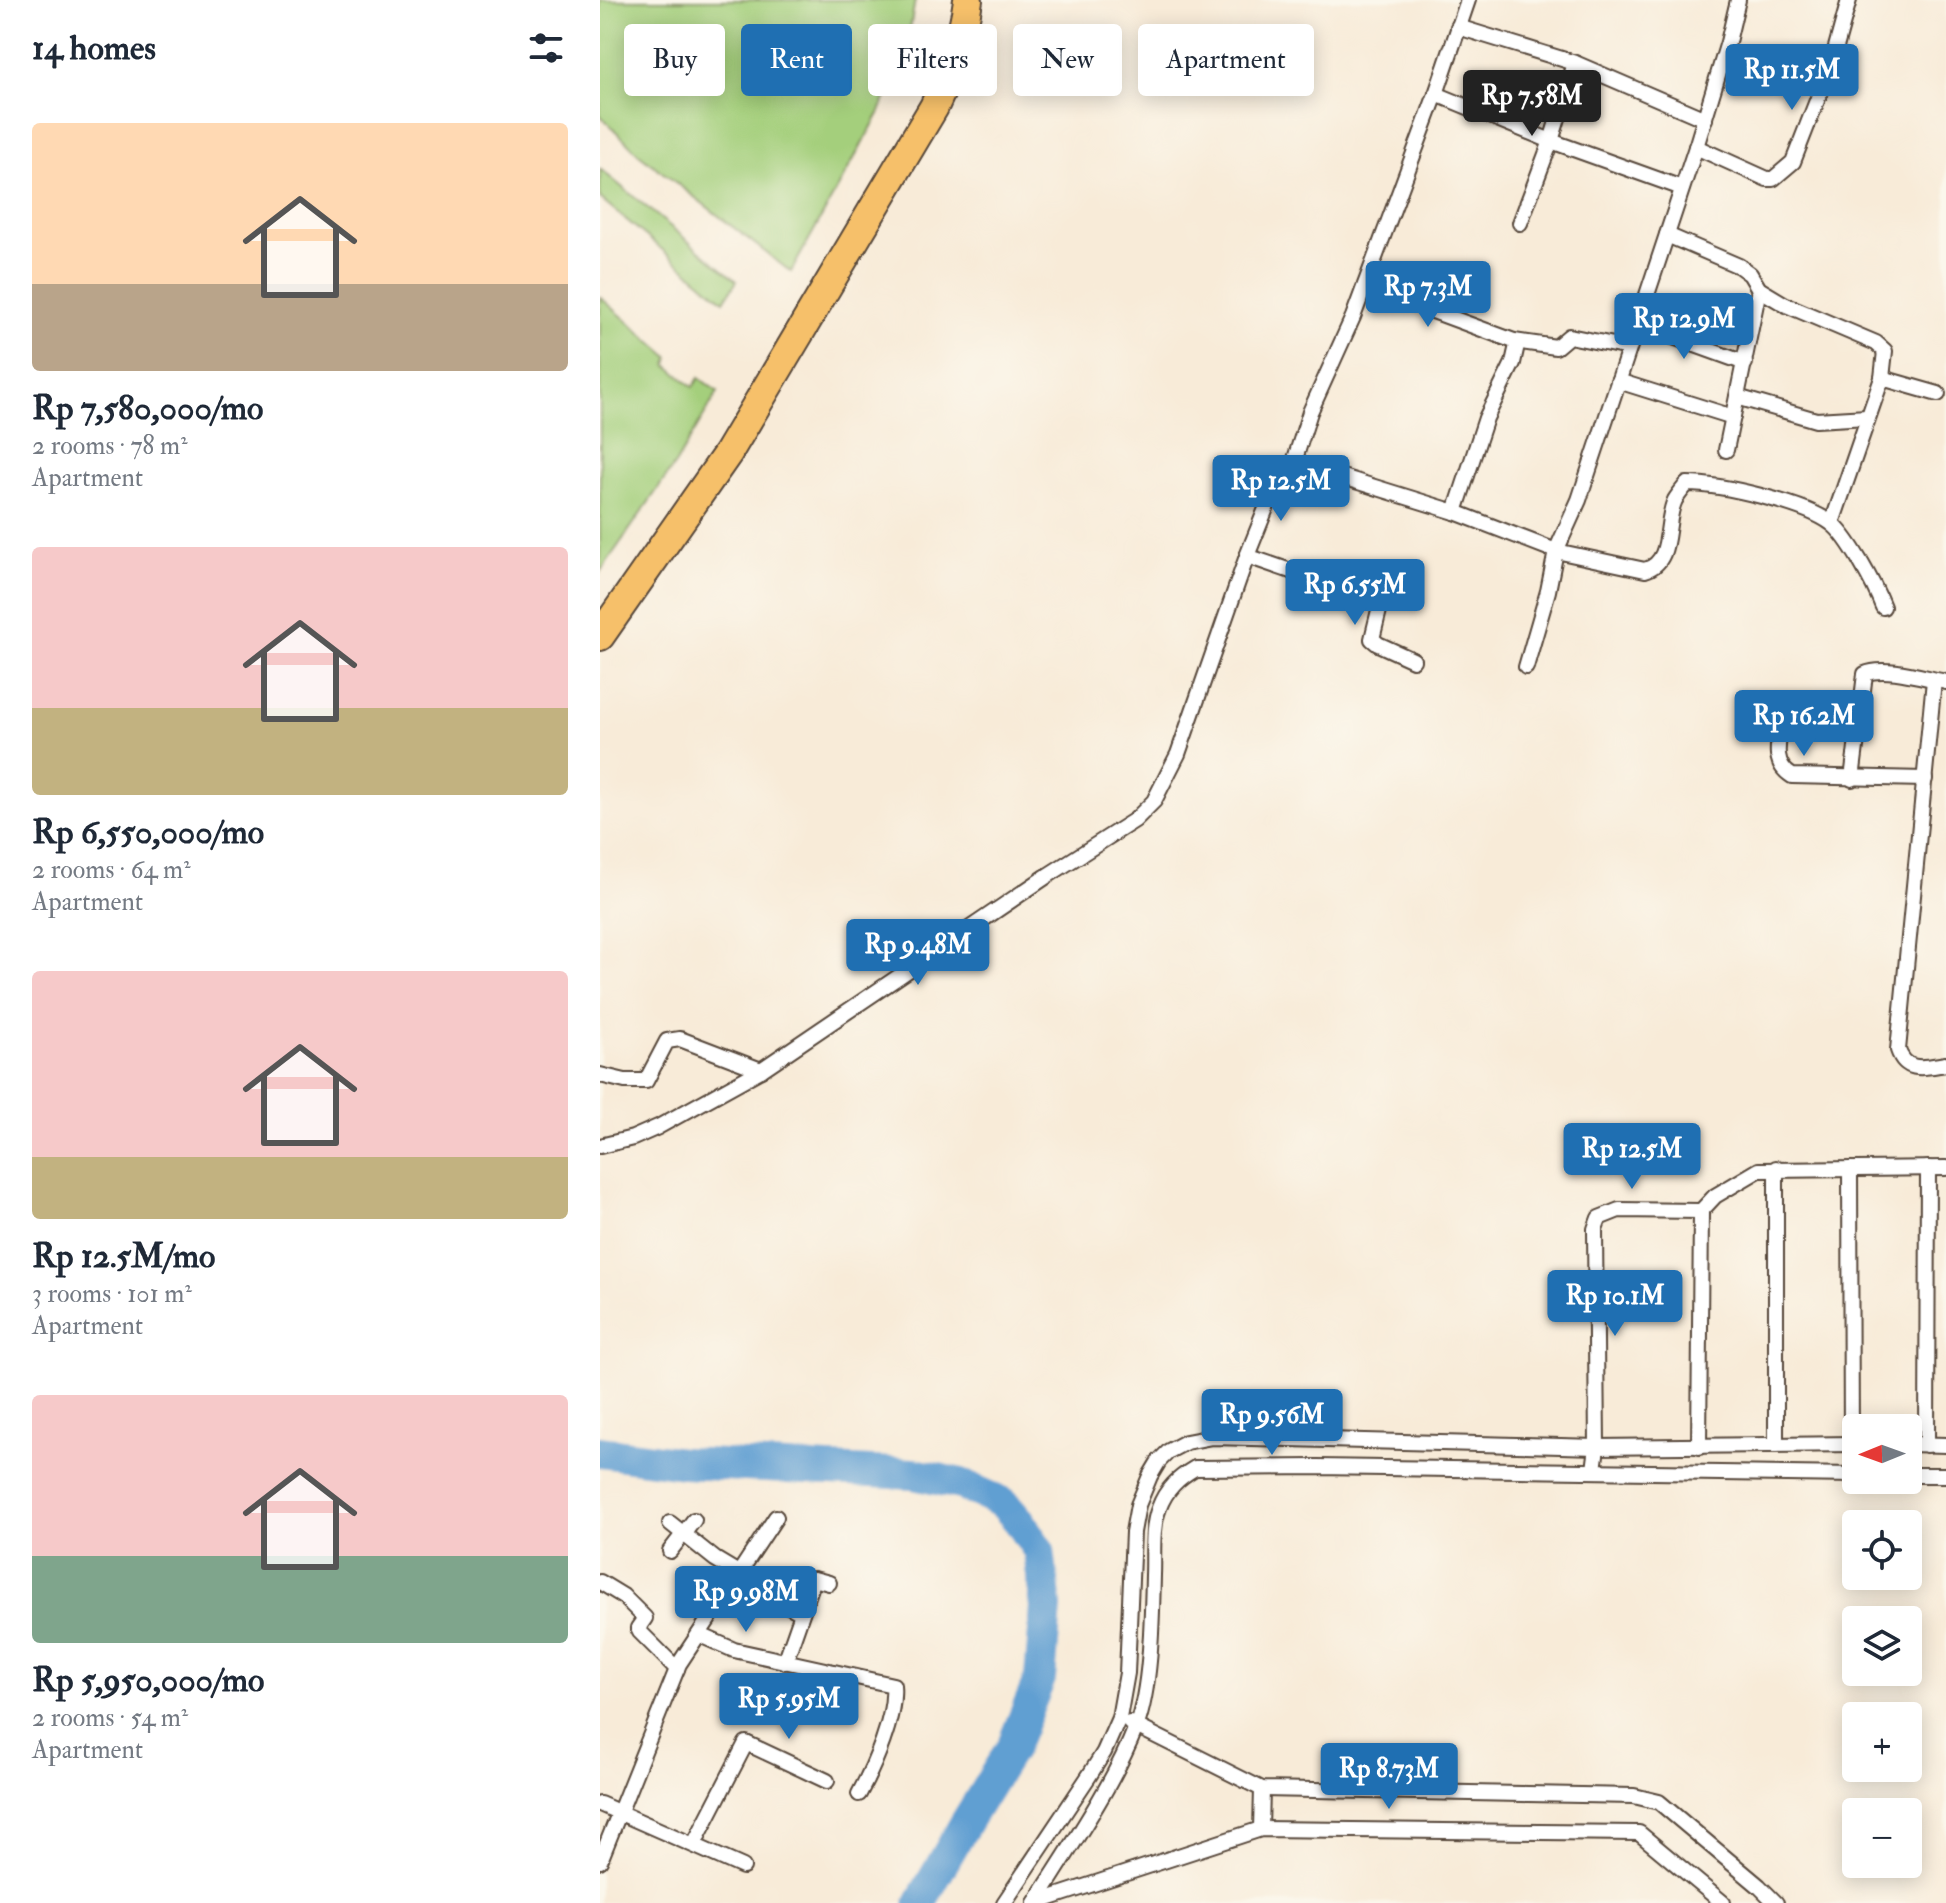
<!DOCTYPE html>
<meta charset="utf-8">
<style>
body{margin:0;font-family:"IM FELL Double Pica",serif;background:#f2f2f3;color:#1f2937;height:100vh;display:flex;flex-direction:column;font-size:30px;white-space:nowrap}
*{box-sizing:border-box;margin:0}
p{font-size:26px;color:#747a83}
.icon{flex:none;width:44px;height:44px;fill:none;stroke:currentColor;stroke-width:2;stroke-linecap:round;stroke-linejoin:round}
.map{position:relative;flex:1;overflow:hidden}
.side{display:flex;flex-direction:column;background:#fff;width:600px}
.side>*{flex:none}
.hud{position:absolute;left:24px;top:24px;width:760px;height:72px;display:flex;gap:16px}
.needle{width:52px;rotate:269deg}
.controls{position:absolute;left:1242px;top:1414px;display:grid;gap:16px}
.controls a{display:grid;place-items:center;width:80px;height:80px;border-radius:8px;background:#fff;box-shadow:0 4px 20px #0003;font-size:40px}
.price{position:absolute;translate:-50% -68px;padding:0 18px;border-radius:8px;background:#1f6fb2;color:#fff;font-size:26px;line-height:52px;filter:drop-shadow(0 2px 4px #0008)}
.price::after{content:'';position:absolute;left:50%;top:48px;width:24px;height:18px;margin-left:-12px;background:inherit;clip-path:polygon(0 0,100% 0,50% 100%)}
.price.on{background:#222;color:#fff}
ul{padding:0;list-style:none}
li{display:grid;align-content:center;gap:16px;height:424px;padding:0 32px}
li span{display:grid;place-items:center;height:248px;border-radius:8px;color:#555}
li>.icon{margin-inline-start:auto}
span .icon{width:144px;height:144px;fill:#fffc;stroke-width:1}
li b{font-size:34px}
h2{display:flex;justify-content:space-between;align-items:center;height:96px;padding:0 32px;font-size:34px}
.tag{padding:0 28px;border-radius:8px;background:#fff;box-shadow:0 4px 20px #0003;font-size:28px;line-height:72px}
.tag.on{background:#1f6fb2;color:#fff}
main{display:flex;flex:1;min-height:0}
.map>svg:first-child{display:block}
.green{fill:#a4cf7c;stroke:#707c4d;stroke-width:2}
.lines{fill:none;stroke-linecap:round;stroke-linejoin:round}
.river{stroke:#609fd2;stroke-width:32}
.street-casing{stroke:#57473a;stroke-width:18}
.highway-casing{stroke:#57473a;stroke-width:32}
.street{stroke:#fff;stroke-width:14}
.highway{stroke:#f6c06b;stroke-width:28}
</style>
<main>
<section class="side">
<h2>14 homes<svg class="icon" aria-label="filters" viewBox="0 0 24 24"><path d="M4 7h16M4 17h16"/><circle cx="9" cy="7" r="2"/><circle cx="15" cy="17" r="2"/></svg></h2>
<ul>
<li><span style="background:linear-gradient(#ffd9b3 65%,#b9a48a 0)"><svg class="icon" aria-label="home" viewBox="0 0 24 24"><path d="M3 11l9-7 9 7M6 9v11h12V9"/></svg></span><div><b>Rp 7,580,000/mo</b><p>2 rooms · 78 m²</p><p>Apartment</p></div></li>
<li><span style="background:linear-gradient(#f6c9c9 65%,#c2b280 0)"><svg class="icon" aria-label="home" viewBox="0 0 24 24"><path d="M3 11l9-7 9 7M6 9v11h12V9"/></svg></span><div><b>Rp 6,550,000/mo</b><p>2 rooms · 64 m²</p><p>Apartment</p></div></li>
<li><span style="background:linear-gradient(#f6c9c9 75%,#c2b280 0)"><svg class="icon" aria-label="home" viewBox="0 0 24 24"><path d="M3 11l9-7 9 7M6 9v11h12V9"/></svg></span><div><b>Rp 12.5M/mo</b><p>3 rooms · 101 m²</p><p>Apartment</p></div></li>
<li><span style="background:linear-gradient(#f6c9c9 65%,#7fa58c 0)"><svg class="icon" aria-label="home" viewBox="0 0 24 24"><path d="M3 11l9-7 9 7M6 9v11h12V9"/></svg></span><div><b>Rp 5,950,000/mo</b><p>2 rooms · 54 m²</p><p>Apartment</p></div></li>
</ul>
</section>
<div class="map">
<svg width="1346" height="1903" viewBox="0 0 1346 1903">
<rect width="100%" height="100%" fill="#fbf7ec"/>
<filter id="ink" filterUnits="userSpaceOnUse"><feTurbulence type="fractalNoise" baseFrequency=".0125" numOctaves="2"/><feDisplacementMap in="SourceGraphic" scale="16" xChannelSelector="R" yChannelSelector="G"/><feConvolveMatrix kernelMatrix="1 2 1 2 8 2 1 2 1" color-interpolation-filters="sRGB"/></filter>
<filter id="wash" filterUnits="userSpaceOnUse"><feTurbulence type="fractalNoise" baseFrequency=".006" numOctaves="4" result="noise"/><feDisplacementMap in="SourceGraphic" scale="32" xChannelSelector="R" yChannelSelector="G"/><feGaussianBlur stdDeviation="1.8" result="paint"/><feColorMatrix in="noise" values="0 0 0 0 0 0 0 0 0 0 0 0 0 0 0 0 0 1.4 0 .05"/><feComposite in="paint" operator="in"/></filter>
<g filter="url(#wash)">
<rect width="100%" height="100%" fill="#f8ebd8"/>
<g class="green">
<path d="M 0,0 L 315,0 L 308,41 L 280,112 L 191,272 L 39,154 L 0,115 Z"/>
<path d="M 0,169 L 137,281 L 124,301 L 0,198 Z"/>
<path d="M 0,297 L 69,357 L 67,365 L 93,387 L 99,378 L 118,392 L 76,463 L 0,572 Z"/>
</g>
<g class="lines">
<path class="river" d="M 0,1452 L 83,1463 L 314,1474 L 361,1484 L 403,1503 L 419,1521 L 439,1551 L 446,1607 L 440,1678 L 412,1747 L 366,1822 L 320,1903"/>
</g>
</g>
<g filter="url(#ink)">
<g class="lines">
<g class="street-casing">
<g id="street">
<path d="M 858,27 L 975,63 L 1105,119"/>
<path d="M 836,94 L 951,141 L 1082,188"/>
<path d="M 1096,147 L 1167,179 L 1173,179 L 1193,162 L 1232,62 L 1249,0"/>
<path d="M 920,223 L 951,141 L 975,63"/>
<path d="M 1067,235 L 1139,266 L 1150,274 L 1159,289 L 1184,304 L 1276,343 L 1285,351 L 1282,378 L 1232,523"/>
<path d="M 765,286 L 914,341 L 917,345 L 913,363 L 886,418 L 855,512"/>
<path d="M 1037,324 L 1145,363"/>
<path d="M 914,341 L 956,347 L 969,336 L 1029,348"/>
<path d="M 1282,378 L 1338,394"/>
<path d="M 1018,381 L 1133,417"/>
<path d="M 1137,397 L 1216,420 L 1267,417"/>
<path d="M 1126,450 L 1159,289"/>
<path d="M 694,462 L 855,512 L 956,551 L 979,500 L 1096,147 L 1128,42 L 1138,0"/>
<path d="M 647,556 L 781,602 L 772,639 L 778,644 L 813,660"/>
<path d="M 926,667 L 948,591 L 956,551 L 1045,570 C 1074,562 1064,522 1075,500 C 1078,495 1083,489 1087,484 C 1120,484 1204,503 1231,523 C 1248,535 1275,586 1283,607"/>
<path d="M 1334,680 L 1298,1050 C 1306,1074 1326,1067 1346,1064"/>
<path d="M 1183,714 C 1180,737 1169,762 1192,776 L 1325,779"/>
<path d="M 1252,779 L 1265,674 C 1284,665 1325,678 1346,682"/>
<path d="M 0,1075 L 25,1081 L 46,1081 L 67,1041 L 80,1039 L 161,1070"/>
<path d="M 0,1146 L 33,1138 L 58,1127 L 161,1070 L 447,876 L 535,820 L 554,801 L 578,754 L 647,556 L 667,506 L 694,462 L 710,412 L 753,317 L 836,94 L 868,0"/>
<path d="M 1250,1169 L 1251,1444"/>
<path d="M 1308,1444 L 1346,1445"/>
<path d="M 1176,1445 L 1176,1168"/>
<path d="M 1327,1445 L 1328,1168"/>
<path d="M 1099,1447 L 1101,1211 L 1115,1196 L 1159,1170 L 1346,1168"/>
<path d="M 994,1470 L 997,1447 L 995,1229 L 999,1218 L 1019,1210 L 1101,1211"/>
<path d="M 1308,1475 L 1346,1475"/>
<path d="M 70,1523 L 115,1559 L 140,1574"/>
<path d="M 70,1551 L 94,1520"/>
<path d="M 137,1579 L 200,1612"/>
<path d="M 0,1582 L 23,1596 L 45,1618 L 38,1628 L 40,1632 L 77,1669"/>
<path d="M 100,1635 L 134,1650 L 293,1685 C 296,1717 274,1766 259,1794"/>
<path d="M 185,1662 L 214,1579 L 229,1583"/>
<path d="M 530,1723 L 662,1789 L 1034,1796 L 1059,1802 L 1159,1886 L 1176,1903"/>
<path d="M 0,1804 L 143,1867"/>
<path d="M 661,1829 L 662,1789"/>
<path d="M 94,1844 L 146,1743 L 227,1781"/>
<path d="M 0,1861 L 79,1664 L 176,1517"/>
<path d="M 404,1903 L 489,1776 L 504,1752 L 519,1718 L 527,1673 L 533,1532 L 538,1505 L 550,1476 L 559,1461 L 569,1451 L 586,1442 L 612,1437 L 997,1447 L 1256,1444"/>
<path d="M 435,1903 C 468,1851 514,1784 536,1727 C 551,1689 552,1618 553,1575 C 554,1554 551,1528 559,1508 C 566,1489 578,1478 595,1468 L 717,1467 L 1256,1475"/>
<path d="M 435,1903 L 661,1829 L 1039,1833 L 1123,1903"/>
</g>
</g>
<g class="highway-casing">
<path id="highway" d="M 0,636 L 128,453 L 334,107 C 350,73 363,38 368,0"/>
</g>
<use href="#street" class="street"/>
<use href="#highway" class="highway"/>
</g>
</g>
</svg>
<div class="controls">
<a><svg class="needle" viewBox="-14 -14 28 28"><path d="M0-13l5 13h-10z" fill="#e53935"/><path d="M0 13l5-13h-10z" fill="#747a83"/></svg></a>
<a><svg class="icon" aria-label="locate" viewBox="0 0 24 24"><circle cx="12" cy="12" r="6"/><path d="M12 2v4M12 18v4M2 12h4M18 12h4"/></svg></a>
<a><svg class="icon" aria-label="layers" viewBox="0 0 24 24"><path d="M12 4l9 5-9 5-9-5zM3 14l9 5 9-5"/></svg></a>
<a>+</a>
<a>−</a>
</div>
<b class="price" style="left:1192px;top:112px">Rp 11.5M</b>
<b class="price on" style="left:932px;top:138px">Rp 7.58M</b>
<b class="price" style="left:828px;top:329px">Rp 7.3M</b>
<b class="price" style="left:1084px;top:361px">Rp 12.9M</b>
<b class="price" style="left:681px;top:523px">Rp 12.5M</b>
<b class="price" style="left:755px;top:627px">Rp 6.55M</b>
<b class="price" style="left:1204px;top:758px">Rp 16.2M</b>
<b class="price" style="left:318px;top:987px">Rp 9.48M</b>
<b class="price" style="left:1032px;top:1191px">Rp 12.5M</b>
<b class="price" style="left:1015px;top:1338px">Rp 10.1M</b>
<b class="price" style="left:672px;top:1457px">Rp 9.56M</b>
<b class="price" style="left:146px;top:1634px">Rp 9.98M</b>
<b class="price" style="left:189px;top:1741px">Rp 5.95M</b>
<b class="price" style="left:789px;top:1811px">Rp 8.73M</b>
<div class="hud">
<a class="tag">Buy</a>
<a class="tag on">Rent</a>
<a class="tag">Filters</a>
<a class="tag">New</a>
<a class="tag">Apartment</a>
</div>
</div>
</main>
